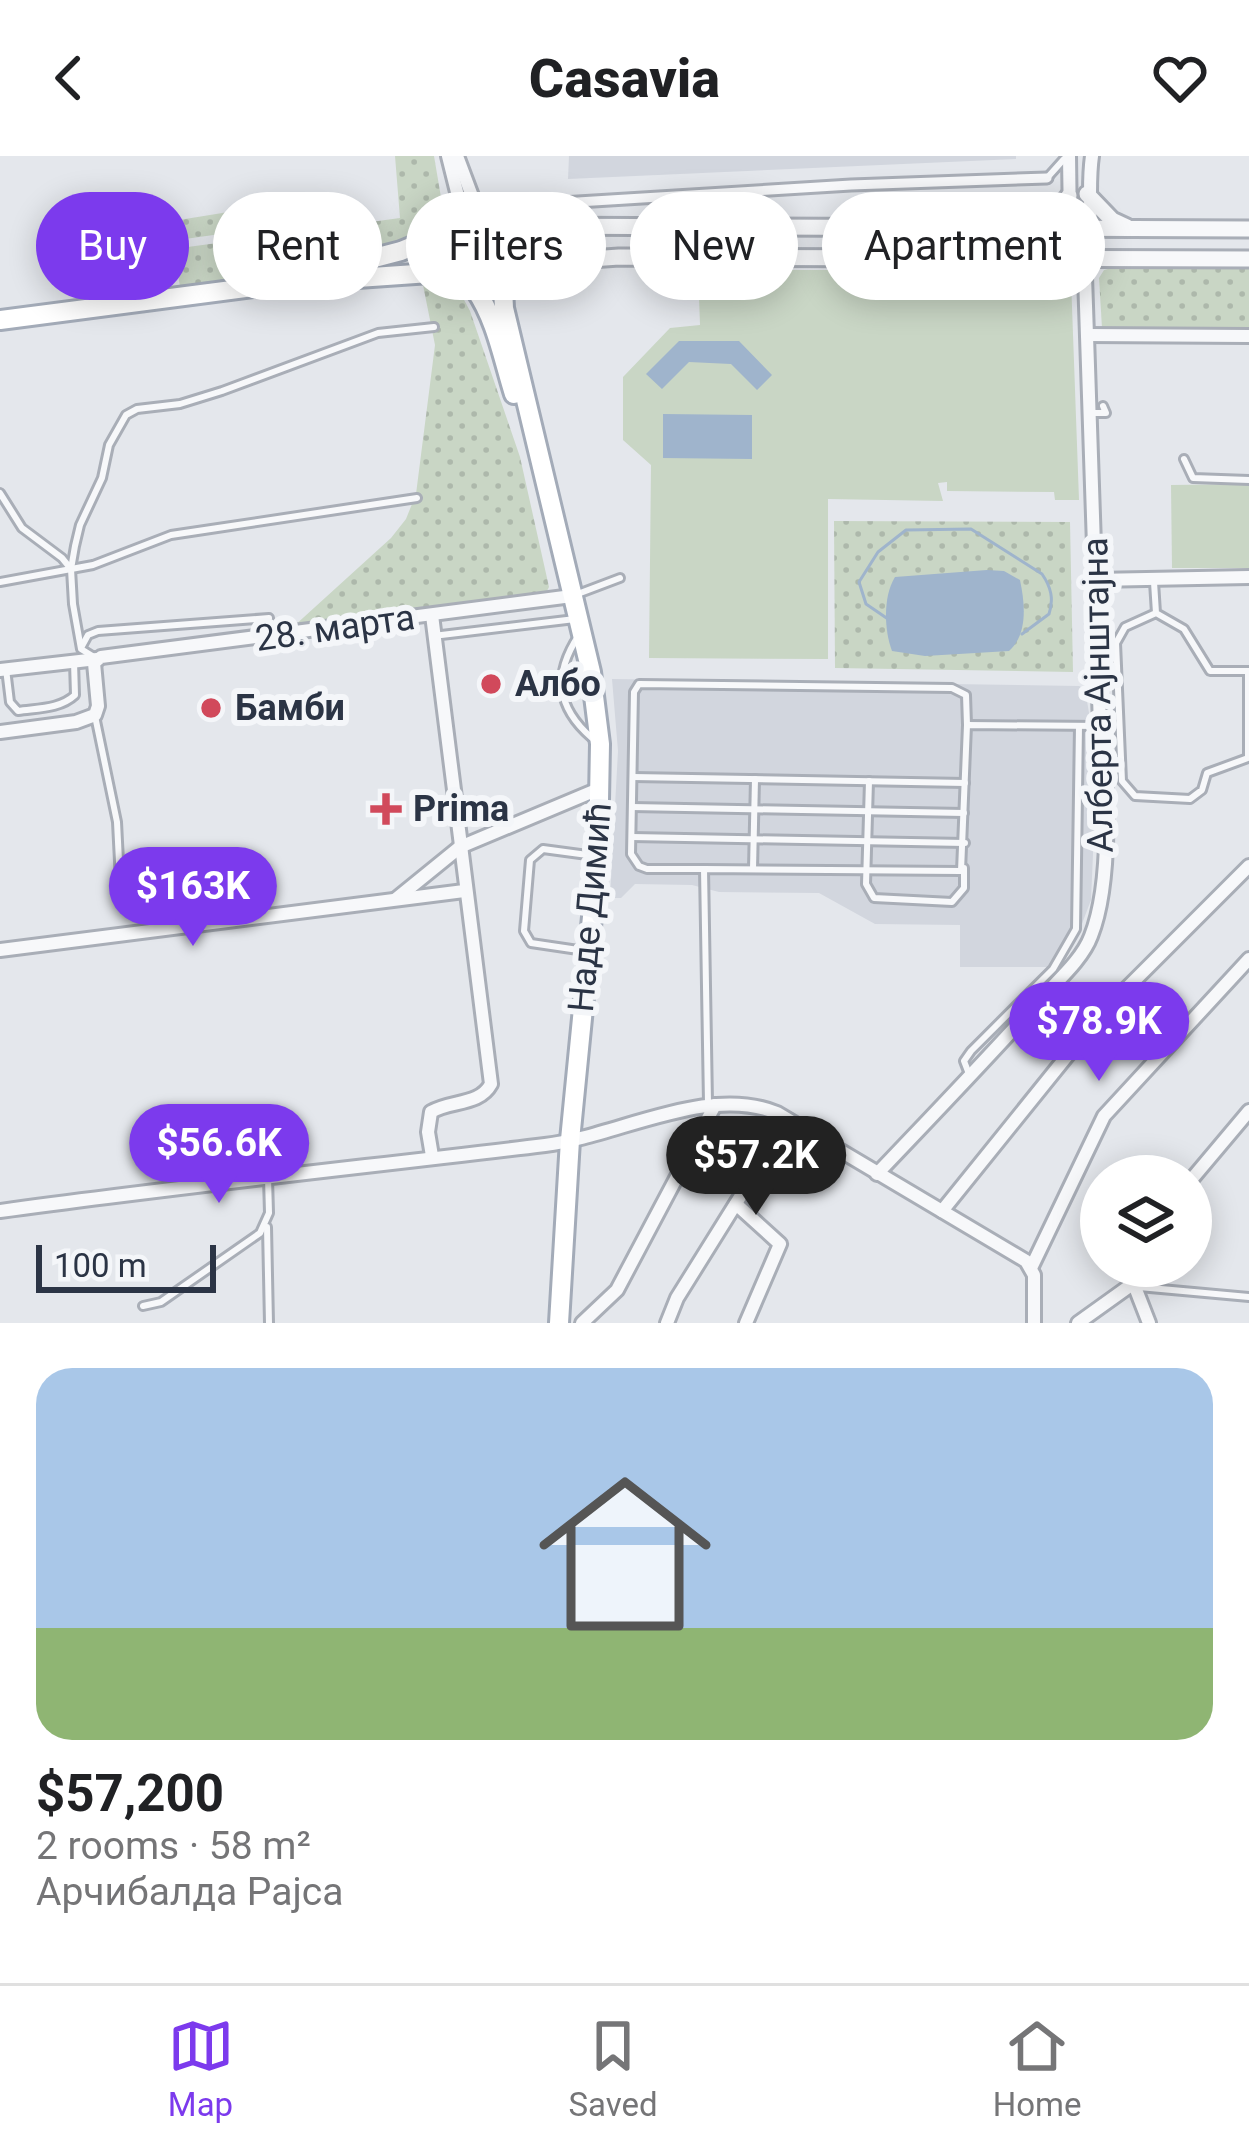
<!DOCTYPE html>
<meta charset="utf-8">
<style>
body{margin:0;font-family:Roboto,sans-serif;background:#f2f2f2;color:#202124;height:100vh;display:flex;flex-direction:column;font-size:45px;white-space:nowrap}
*{box-sizing:border-box;margin:0}
p{font-size:39px;color:#757577}
.icon{flex:none;width:66px;height:66px;fill:none;stroke:currentColor;stroke-width:2;stroke-linecap:round;stroke-linejoin:round}
.map{position:relative;height:1167px;overflow:hidden}
.panel{display:flex;flex-direction:column;background:#fff;flex:1}
.panel>*{flex:none}
.guide{position:absolute;left:36px;top:36px;width:1179px;height:108px;display:flex;gap:24px}
.buttons{position:absolute;left:1080px;top:999px;display:grid;gap:24px}
.buttons a{display:grid;place-items:center;width:132px;height:132px;border-radius:50%;background:#fff;box-shadow:0 6px 30px #0003;font-size:60px}
.scale{position:absolute;left:36px;bottom:30px;width:180px;box-sizing:border-box;padding-left:12px;border:6px solid #2b3445;border-top:0;font-size:33px;line-height:42px;white-space:nowrap;color:#2b3445;-webkit-text-stroke:9px #f4f6f9;paint-order:stroke}
.price{position:absolute;translate:-50% -102px;padding:0 27px;border-radius:42px;background:#7c3aed;color:#fff;font-size:39px;line-height:78px;filter:drop-shadow(0 3px 6px #0008)}
.price::after{content:'';position:absolute;left:50%;top:72px;width:36px;height:27px;margin-left:-18px;background:inherit;clip-path:polygon(0 0,100% 0,50% 100%)}
.price.active{background:#222;color:#fff}
ul{padding:0;list-style:none}
li{display:grid;align-content:center;gap:24px;height:636px;padding:0 36px}
li span{display:grid;place-items:center;height:372px;border-radius:36px;color:#555}
li>.icon{margin-inline-start:auto}
span .icon{width:216px;height:216px;fill:#fffc;stroke-width:1}
li b{font-size:51px}
.pill{padding:0 42px;border-radius:54px;background:#fff;box-shadow:0 6px 30px #0003;font-size:42px;line-height:108px}
.pill.active{background:#7c3aed;color:#fff}
header{display:flex;justify-content:space-between;align-items:center;height:156px;padding:0 36px;background:#fff;font-size:54px;font-weight:800}
.menu{display:flex;justify-content:space-around;align-items:center;height:168px;border-top:3px solid #e0e0e0;background:#fff;font-size:33px;color:#757577}
.menu a{display:grid;justify-items:center;gap:6px}
.menu .active{color:#7c3aed}
.map>svg:first-child{display:block}
.built{fill:#d2d6de}
.grass{fill:#c9d6c5}
.park{fill:url(#park-dots)}
.water{fill:#9fb4cc}
.lines{fill:none;stroke-linecap:round;stroke-linejoin:round}
.stream{stroke:#9fb4cc;stroke-width:3}
.service-casing{stroke:#a9aeb7;stroke-width:12}
.pedestrian-casing{stroke:#a9aeb7;stroke-width:15}
.minor-casing{stroke:#a9aeb7;stroke-width:18}
.tertiary-casing{stroke:#a9aeb7;stroke-width:21}
.primary-casing{stroke:#a3abb8;stroke-width:24}
.service{stroke:#f7f8fa;stroke-width:6}
.pedestrian{stroke:#f7f8fa;stroke-width:9}
.minor{stroke:#f7f8fa;stroke-width:12}
.tertiary{stroke:#f7f8fa;stroke-width:15}
.primary{stroke:#fff;stroke-width:18}
.poi-dot{fill:#d1495b;stroke:#f4f6f9;stroke-width:4.5}
.labels{text-anchor:middle;dominant-baseline:central;stroke-width:12;stroke-linejoin:round;paint-order:stroke}
.street-label{font-size:36px;fill:#2b3445;stroke:#f4f6f9}
.poi-label{font-size:36px;font-weight:bold;fill:#2b3445;stroke:#f4f6f9;text-anchor:start}
</style>
<header><svg class="icon" aria-label="back" viewBox="0 0 24 24"><path d="M15 5l-7 7 7 7"/></svg>Casavia<svg class="icon" aria-label="heart" viewBox="0 0 24 24"><path d="M12 20l-8-8c-3-5 5-10 8-4 3-6 11-1 8 4z"/></svg></header>
<div class="map">
<svg width="1249" height="1167" viewBox="0 0 1249 1167">
<defs>
<pattern id="park-dots" width="8" height="8" patternUnits="userSpaceOnUse" patternTransform="scale(3)"><rect width="8" height="8" fill="#c9d6c5"/><path d="M2 2h.1M6 6h.1" fill="none" stroke="#adb8ab" stroke-width="1.8" stroke-linecap="round"/></pattern>
</defs>
<rect width="100%" height="100%" fill="#e4e7ec"/>
<g class="built">
<path d="M 569,0 L 1016,0 L 1016,3 L 568,23 Z"/>
<path d="M 612,523 L 1079,530 L 1085,533 L 1097,605 L 1091,744 L 1075,786 L 1061,808 L 1053,811 L 960,811 L 960,769 L 875,768 L 819,737 L 719,736 L 692,729 L 635,728 L 621,742 L 610,742 L 618,595 Z"/>
</g>
<g class="grass">
<path d="M 717,114 L 1060,114 L 1071,123 L 1079,344 L 1055,344 L 1054,336 L 947,335 L 947,326 L 938,327 L 943,345 L 828,343 L 828,503 L 649,502 L 651,309 L 623,284 L 623,221 L 670,172 L 700,169 L 699,141 L 717,140 Z"/>
<path d="M 1249,328 L 1249,412 L 1172,412 L 1171,329 Z"/>
</g>
<g class="park">
<path d="M 395,0 L 434,0 L 444,59 C 401,107 244,121 180,130 L 173,93 L 400,62 Z"/>
<path d="M 247,53 L 254,66 L 249,74 L 185,83 L 176,80 L 179,64 Z"/>
<path d="M 1116,111 L 1249,111 L 1249,172 L 1102,172 L 1099,122 L 1104,114 Z"/>
<path d="M 447,128 L 462,140 L 470,155 L 520,301 L 549,431 L 547,435 L 293,471 L 391,382 L 406,363 L 416,338 L 435,189 L 423,129 Z"/>
<path d="M 834,365 L 1070,366 L 1073,516 L 835,512 Z"/>
</g>
<g class="water">
<path d="M 679,185 L 739,185 L 772,219 L 757,234 L 731,208 L 689,206 L 662,233 L 646,218 Z"/>
<path d="M 663,258 L 752,259 L 752,303 L 663,302 Z"/>
<path d="M 987,414 L 1004,415 L 1020,424 C 1025,448 1028,478 1009,495 L 925,500 L 892,495 C 884,474 883,440 895,421 Z"/>
</g>
<g class="lines">
<path class="stream" d="M 888,463 L 866,448 L 859,426 L 878,396 L 906,374 L 971,373 L 1042,418 C 1051,431 1054,443 1049,458 L 1022,478"/>
<g class="service-casing">
<g id="service">
<path d="M 1047,22 L 1064,3"/>
<path d="M 1090,257 L 1106,257 L 1103,250"/>
<path d="M 1184,303 L 1193,322 L 1249,324"/>
<path d="M 0,337 L 22,372 L 62,402 L 71,413"/>
<path d="M 0,426 L 93,409 L 171,379 L 417,342"/>
<path d="M 1154,426 L 1156,457 L 1125,471 L 1116,487 L 1122,625 L 1135,640 L 1190,643 L 1202,634 L 1207,617 L 1248,602 L 1248,515 L 1210,515 L 1184,473 L 1156,457"/>
<path d="M 575,439 L 620,422"/>
<path d="M 579,479 C 553,518 556,551 592,582"/>
<path d="M 433,480 L 575,463"/>
<path d="M 82,490 L 88,479 L 98,475 L 269,462"/>
<path d="M 94,501 L 81,493 L 73,448 L 71,413 L 75,390 L 80,369 L 102,322 L 109,289 L 126,259 L 137,253 L 180,248 L 222,235 L 378,177 L 434,171"/>
<path d="M 6,513 L 10,546 L 18,555 C 38,552 60,553 75,539 L 74,506"/>
<path d="M 95,560 L 117,666 L 120,725 L 117,739"/>
<path d="M 633,621 L 965,627"/>
<path d="M 869,625 L 866,728 L 874,742 L 952,746 L 964,732 L 964,712"/>
<path d="M 632,651 L 964,657"/>
<path d="M 632,681 L 965,687"/>
<path d="M 704,713 L 647,713 L 639,710 L 631,698 L 634,536 L 639,528 L 952,532 L 966,539 L 967,569"/>
<path d="M 753,713 L 755,623"/>
<path d="M 585,795 L 531,787 L 524,775 L 530,704 L 543,693 L 595,700"/>
<path d="M 969,918 L 964,905 L 971,895 L 1053,813 L 1076,773 L 1079,570"/>
<path d="M 708,947 L 704,713 L 961,715 L 967,569 L 1100,570"/>
<path d="M 267,1071 L 269,1167"/>
<path d="M 1139,1131 L 1249,1141"/>
<path d="M 143,1150 L 161,1146 L 260,1077 L 269,1057 L 268,1022"/>
</g>
</g>
<g class="pedestrian-casing">
<path id="pedestrian" d="M 529,49 L 851,29 L 1047,22"/>
</g>
<g class="minor-casing">
<g id="minor">
<path d="M 448,0 L 459,44 L 461,67"/>
<path d="M 457,0 L 475,48 L 486,61"/>
<path d="M 1069,0 L 1070,71 L 1076,106"/>
<path d="M 1087,179 L 1249,180"/>
<path d="M 1095,424 L 1249,421"/>
<path d="M 432,459 L 491,928 C 479,950 451,944 431,956 L 428,976 L 432,1000"/>
<path d="M 0,514 L 97,503"/>
<path d="M 0,576 L 76,566 L 95,559 L 98,550 L 94,507 L 101,501 L 572,440"/>
<path d="M 396,743 L 460,691 L 601,632"/>
<path d="M 0,794 L 464,735"/>
<path d="M 877,1018 C 932,960 987,903 1040,844 C 1057,825 1082,804 1091,780 C 1112,727 1108,626 1100,570 L 1085,120 C 1096,82 1086,40 1092,0"/>
<path d="M 1191,1024 L 1249,955"/>
<path d="M 736,1048 L 780,1088 L 746,1167"/>
<path d="M 0,1055 C 182,1030 363,1011 545,989 C 616,981 707,928 777,957 L 1026,1105 L 1034,1119 L 1034,1167"/>
<path d="M 942,1055 L 1100,859 L 1249,710"/>
<path d="M 1032,1110 L 1104,960 L 1249,803"/>
<path d="M 1129,1110 L 1131,1129 L 1135,1131 L 1149,1167"/>
<path d="M 582,1167 L 617,1134 L 715,949"/>
<path d="M 667,1167 L 677,1142 L 788,964"/>
<path d="M 1078,1167 L 1131,1129"/>
</g>
</g>
<g class="tertiary-casing">
<g id="tertiary">
<path d="M 1087,38 L 1112,64 L 1127,71"/>
<path d="M 502,70 L 1249,73"/>
<path d="M 1043,71 L 1069,40"/>
<path d="M 506,109 L 619,101 L 1249,103"/>
</g>
</g>
<g class="primary-casing">
<g id="primary">
<path d="M 502,113 L 504,152 L 591,516 L 600,588 L 598,700 L 570,984 L 559,1167"/>
<path d="M 313,118 L 401,95 L 454,73"/>
<path d="M 465,120 L 487,122 L 506,109 L 510,84 C 498,56 455,51 449,86 C 445,108 465,117 475,133 C 496,163 503,203 514,238"/>
<path d="M 0,164 L 285,127 L 459,115"/>
</g>
</g>
<use href="#service" class="service"/>
<use href="#pedestrian" class="pedestrian"/>
<use href="#minor" class="minor"/>
<use href="#tertiary" class="tertiary"/>
<use href="#primary" class="primary"/>
</g>
<g class="poi-dot">
<circle cx="491" cy="528" r="12"/>
<circle cx="211" cy="552" r="12"/>
<path d="M380 635h12v12h12v12h-12v12h-12v-12h-12v-12h12z"/>
</g>
<g class="labels">
<g class="street-label">
<text transform="translate(335 472) rotate(-8)">28. марта</text>
<text transform="translate(1098 539) rotate(-91)">Алберта Ајнштајна</text>
<text transform="translate(590 751) rotate(-85)">Наде Димић</text>
</g>
<g class="poi-label">
<text x="515" y="528">Албо</text>
<text x="235" y="552">Бамби</text>
<text x="413" y="653">Prima</text>
</g>
</g>
</svg>
<div class="buttons">
<a><svg class="icon" aria-label="layers" viewBox="0 0 24 24"><path d="M12 4l9 5-9 5-9-5zM3 14l9 5 9-5"/></svg></a>
</div>
<div class="scale">100 m</div>
<b class="price" style="left:193px;top:793px">$163K</b>
<b class="price" style="left:1099px;top:928px">$78.9K</b>
<b class="price" style="left:219px;top:1050px">$56.6K</b>
<b class="price active" style="left:756px;top:1062px">$57.2K</b>
<div class="guide">
<a class="pill active">Buy</a>
<a class="pill">Rent</a>
<a class="pill">Filters</a>
<a class="pill">New</a>
<a class="pill">Apartment</a>
</div>
</div>
<section class="panel">
<ul>
<li><span style="background:linear-gradient(#a9c7e8 70%,#8fb573 0)"><svg class="icon" aria-label="home" viewBox="0 0 24 24"><path d="M3 11l9-7 9 7M6 9v11h12V9"/></svg></span><div><b>$57,200</b><p>2 rooms · 58 m²</p><p>Арчибалда Рајса</p></div></li>
</ul>
</section>
<nav class="menu">
<a class="active"><svg class="icon" aria-label="map" viewBox="0 0 24 24"><path d="M3 6l6-2 6 2 6-2v14l-6 2-6-2-6 2zM9 4v14M15 6v14"/></svg>Map</a>
<a><svg class="icon" aria-label="saved" viewBox="0 0 24 24"><path d="M7 4h10v16l-5-4-5 4z"/></svg>Saved</a>
<a><svg class="icon" aria-label="home" viewBox="0 0 24 24"><path d="M3 11l9-7 9 7M6 9v11h12V9"/></svg>Home</a>
</nav>
